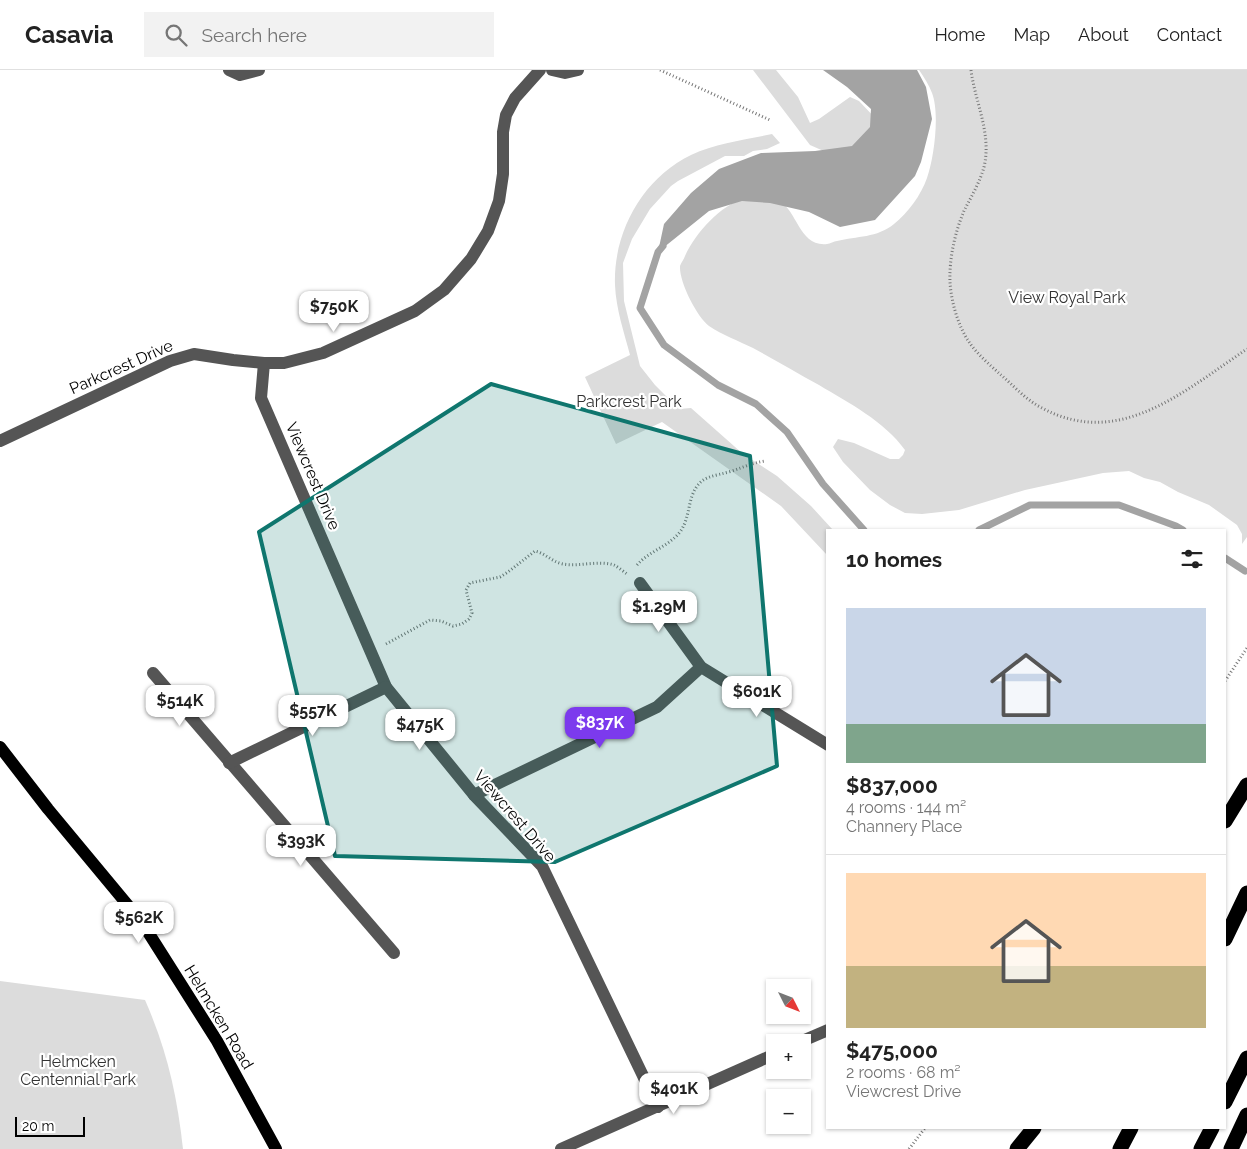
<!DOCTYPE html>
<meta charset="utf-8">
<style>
body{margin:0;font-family:Raleway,sans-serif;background:#f2f2f2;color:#222;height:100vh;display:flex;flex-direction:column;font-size:19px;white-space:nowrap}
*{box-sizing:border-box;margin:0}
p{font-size:16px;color:#767676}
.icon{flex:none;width:28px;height:28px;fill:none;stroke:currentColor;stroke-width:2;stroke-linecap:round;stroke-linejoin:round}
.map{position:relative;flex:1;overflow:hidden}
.side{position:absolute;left:826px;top:459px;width:400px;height:600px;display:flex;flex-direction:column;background:#fff;border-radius:0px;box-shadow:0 1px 4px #0004}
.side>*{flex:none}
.needle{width:32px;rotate:132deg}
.controls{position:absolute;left:766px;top:909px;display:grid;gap:10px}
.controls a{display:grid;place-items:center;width:45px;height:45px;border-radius:0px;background:#fff;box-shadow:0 1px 4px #0004;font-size:25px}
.scale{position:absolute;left:15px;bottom:12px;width:70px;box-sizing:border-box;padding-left:5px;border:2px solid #000;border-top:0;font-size:14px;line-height:18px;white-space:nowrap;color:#000;-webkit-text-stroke:4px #fff;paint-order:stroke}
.price{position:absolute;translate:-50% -42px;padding:0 11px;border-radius:10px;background:#fff;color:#222;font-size:16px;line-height:32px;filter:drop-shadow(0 1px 2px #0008)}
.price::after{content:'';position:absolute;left:50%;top:30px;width:15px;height:11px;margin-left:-8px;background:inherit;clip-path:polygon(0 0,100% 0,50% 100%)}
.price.current{background:#7c3aed;color:#fff}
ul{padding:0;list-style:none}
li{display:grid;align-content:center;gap:10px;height:265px;padding:0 20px}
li+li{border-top:1px solid #e0e0e0}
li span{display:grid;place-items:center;height:155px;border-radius:0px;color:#555}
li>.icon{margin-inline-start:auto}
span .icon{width:90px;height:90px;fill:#fffc;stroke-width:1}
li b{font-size:21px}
h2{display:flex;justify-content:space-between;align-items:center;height:60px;padding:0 20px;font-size:21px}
header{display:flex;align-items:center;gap:30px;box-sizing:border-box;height:70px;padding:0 25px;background:#fff;border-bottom:1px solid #e0e0e0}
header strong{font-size:24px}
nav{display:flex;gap:28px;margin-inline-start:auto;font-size:18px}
.search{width:350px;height:45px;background:#f2f2f2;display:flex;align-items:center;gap:12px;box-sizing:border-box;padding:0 18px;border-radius:0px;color:#767676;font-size:19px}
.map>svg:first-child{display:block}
.green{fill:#dcdcdc}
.water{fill:#a3a3a3}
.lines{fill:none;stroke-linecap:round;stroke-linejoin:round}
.stream{stroke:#a3a3a3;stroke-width:7}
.path{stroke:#777;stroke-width:3;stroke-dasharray:1 2.5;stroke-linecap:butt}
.minor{stroke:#555;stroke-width:12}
.major{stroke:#000;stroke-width:12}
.highway{stroke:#000;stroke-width:15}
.marked{fill:#0f766e;fill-opacity:0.2;stroke:#0f766e;stroke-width:4;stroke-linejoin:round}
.labels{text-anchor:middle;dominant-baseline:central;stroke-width:4.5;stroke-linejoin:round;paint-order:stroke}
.park-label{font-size:16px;fill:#333;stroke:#fff}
.street-label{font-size:16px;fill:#000;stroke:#fff}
</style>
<header>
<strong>Casavia</strong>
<div class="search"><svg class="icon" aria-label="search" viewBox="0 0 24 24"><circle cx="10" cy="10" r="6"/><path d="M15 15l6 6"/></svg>Search here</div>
<nav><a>Home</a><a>Map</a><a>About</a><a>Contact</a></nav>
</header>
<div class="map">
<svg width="1247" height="1079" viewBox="0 0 1247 1079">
<rect width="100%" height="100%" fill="#fff"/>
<g class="green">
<path d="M 753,0 L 776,0 L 798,27 L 810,53 L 819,49 L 850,27 L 859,31 L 878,51 L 844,90 L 810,75 Z"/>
<path d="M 919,0 L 1247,0 L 1247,467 L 1242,474 L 1242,464 L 1237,455 L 1209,435 L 1178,422 L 1160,412 L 1144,408 L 1129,401 L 1103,403 L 1025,420 L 959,440 L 922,444 L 905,443 L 890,435 L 870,420 L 843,392 L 833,377 L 838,369 L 854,373 L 890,389 L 899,389 L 903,385 L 905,380 C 884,351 849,333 819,315 C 797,303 775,290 753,278 C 739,271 722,265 709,256 C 697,247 679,212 680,196 C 681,193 684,189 685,186 C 696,162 720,136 746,127 C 751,126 775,129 779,131 C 798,141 799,177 827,174 C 830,174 834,171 837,171 C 857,166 877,168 894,154 C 908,143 921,125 927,108 C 934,88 940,44 932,23 C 929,15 924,7 919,0 Z"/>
<path d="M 772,64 L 780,73 L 767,79 L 753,81 L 744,86 L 725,86 L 678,111 L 671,116 L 650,139 L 632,169 L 623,193 L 624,231 L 640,296 L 655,315 L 679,339 L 691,338 L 743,384 L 777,406 L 811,436 L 833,460 L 828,460 L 827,485 L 781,436 L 662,352 L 616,374 L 585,307 L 630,285 C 624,262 616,239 615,215 C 613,162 643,108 691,85 C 716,73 745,70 772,64 Z"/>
<path d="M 0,911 L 145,930 C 167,980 177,1025 183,1079 L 0,1079 Z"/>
</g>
<path class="water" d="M 823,0 L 917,0 L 926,17 L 932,49 L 921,92 L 915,106 L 875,150 L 840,157 L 809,142 L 770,133 L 742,131 L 709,141 L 658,182 L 664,154 L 691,123 L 719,99 L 761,83 L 815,81 L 852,76 L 870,57 L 871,39 L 847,17 Z"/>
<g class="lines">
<g class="stream">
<path d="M 663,176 L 658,182 L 640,238 L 664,275 L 718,315 L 756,334 L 787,362 L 823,414 L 864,460"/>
<path d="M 979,460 L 1030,435 L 1119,435 L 1176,456 L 1183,460"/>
<path d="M 1225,488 L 1245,501"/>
</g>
<g class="path">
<path d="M 660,0 L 770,50"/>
<path d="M 971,0 C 975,32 992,64 984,97 C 980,112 971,127 964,141 C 955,162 949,189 950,212 C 951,231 958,256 969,272 C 977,284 990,295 1001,305 C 1014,316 1026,330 1042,338 C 1120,380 1185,320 1247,279"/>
<path d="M 637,495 C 649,481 668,477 680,462 C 688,451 688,438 692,426 C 700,404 714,407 732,401 C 744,397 752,393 765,391"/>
<path d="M 386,574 L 430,550 L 441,551 L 453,556 L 462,554 L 469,549 L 472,543 L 466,520 L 470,513 L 500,507 L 508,502 L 535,481 C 545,483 552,492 563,494 C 579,497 598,490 614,495 C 618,497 623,501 627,504"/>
<path d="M 1225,611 L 1247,578"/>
<path d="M 909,1079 L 925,1058"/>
</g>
<g class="minor">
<path d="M 229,0 L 240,5 L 259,0"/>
<path d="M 552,0 L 565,3 L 578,0"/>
<path d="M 264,293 L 261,328 L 386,617 L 474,725 L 542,796 L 658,1037"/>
<path d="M 0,371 L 170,291 L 194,284 L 233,290 L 264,293 L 284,293 L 323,283 L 415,241 L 444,220 L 471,189 L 488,161 L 499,131 L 503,104 L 503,62 L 506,45 L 515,28 L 540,0"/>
<path d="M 640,513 L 701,597 L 828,675"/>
<path d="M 153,603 L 394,883"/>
<path d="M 229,693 L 386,617"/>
<path d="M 474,725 L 657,637 L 701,597"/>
<path d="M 800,972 L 828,960"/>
<path d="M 561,1079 L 775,984"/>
</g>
<path class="major" d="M 0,677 L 48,739 L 141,851 L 217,971 L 276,1079"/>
<g class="highway">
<path d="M 1225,751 L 1247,715"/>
<path d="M 1225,869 L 1247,823"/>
<path d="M 1225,1032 L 1247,988"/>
<path d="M 1017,1079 L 1034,1058"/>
<path d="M 1120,1079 L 1131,1058"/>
<path d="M 1201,1079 L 1212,1058"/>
<path d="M 1231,1079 L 1247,1045"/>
</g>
</g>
<path class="marked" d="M 491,314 L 750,386 L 777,696 L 555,792 L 335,786 L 259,462 Z"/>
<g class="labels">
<g class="park-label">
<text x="1067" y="227">View Royal Park</text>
<text x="629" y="331">Parkcrest Park</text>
<text x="78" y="991">Helmcken<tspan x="78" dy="18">Centennial Park</tspan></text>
</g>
<g class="street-label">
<text transform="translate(121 297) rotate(-24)">Parkcrest Drive</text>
<text transform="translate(313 406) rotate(67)">Viewcrest Drive</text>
<text transform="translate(515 746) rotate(49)">Viewcrest Drive</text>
<text transform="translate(219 947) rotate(59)">Helmcken Road</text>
</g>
</g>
</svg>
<div class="controls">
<a><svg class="needle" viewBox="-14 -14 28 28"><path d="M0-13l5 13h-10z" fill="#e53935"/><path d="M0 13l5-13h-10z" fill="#767676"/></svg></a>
<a>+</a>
<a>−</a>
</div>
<div class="scale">20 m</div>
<b class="price" style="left:334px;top:263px">$750K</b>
<b class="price" style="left:659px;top:563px">$1.29M</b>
<b class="price" style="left:757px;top:648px">$601K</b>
<b class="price" style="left:180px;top:657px">$514K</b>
<b class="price" style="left:313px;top:667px">$557K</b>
<b class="price current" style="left:600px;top:679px">$837K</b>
<b class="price" style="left:420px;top:681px">$475K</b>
<b class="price" style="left:301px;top:797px">$393K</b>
<b class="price" style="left:139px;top:874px">$562K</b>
<b class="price" style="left:674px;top:1045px">$401K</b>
<section class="side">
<h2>10 homes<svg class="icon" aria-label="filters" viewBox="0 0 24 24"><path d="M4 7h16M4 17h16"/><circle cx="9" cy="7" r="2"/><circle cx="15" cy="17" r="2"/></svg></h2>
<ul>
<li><span style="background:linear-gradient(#c9d6e8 75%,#7fa58c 0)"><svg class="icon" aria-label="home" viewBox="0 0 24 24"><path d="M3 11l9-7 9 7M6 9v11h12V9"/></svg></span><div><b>$837,000</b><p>4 rooms · 144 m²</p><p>Channery Place</p></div></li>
<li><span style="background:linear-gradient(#ffd9b3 60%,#c2b280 0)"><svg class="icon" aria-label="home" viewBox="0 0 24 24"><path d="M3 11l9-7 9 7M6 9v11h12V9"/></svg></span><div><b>$475,000</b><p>2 rooms · 68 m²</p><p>Viewcrest Drive</p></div></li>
</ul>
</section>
</div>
